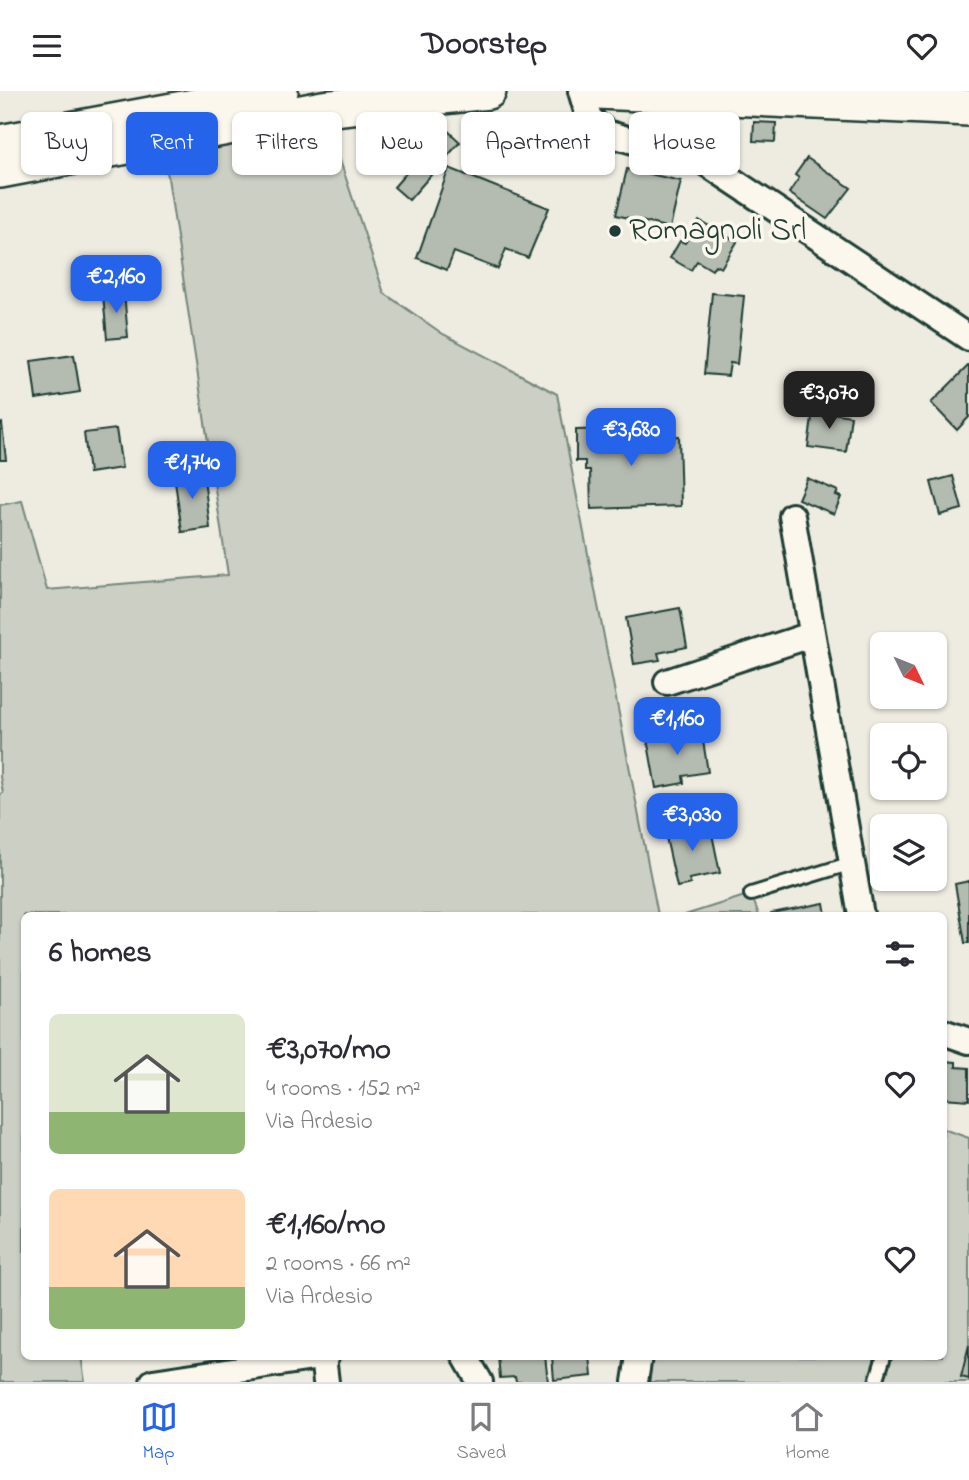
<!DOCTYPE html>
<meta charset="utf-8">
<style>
body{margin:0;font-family:"Indie Flower",sans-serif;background:#f7f7f7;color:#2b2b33;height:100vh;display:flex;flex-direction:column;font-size:26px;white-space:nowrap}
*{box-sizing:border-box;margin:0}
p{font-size:23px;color:#7c7c81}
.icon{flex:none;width:38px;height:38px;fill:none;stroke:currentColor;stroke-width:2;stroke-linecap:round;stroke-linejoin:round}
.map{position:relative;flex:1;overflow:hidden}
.side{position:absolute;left:21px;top:821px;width:926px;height:448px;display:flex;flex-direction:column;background:#fff;border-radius:10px;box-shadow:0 2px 5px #0004}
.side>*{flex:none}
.hud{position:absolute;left:21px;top:21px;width:928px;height:63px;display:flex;gap:14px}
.needle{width:46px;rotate:133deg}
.controls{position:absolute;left:870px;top:541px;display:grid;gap:14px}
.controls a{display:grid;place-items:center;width:77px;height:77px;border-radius:10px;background:#fff;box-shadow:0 2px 5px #0004;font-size:35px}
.price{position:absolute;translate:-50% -60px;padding:0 16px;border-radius:14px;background:#2563eb;color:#fff;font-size:23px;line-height:46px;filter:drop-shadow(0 2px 4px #0008)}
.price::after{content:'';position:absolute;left:50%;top:42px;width:21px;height:16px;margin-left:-10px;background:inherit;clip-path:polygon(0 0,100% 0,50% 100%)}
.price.on{background:#222;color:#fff}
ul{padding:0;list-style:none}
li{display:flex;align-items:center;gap:21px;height:175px;padding:0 28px}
li span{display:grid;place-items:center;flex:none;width:196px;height:140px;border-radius:10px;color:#555}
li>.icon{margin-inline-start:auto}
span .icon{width:84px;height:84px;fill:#fffc;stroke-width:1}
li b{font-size:30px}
h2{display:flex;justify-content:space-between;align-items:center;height:84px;padding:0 28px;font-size:30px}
.pill{padding:0 24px;border-radius:10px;background:#fff;box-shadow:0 2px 5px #0004;font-size:24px;line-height:63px}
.pill.on{background:#2563eb;color:#fff}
header{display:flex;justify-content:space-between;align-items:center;height:91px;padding:0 28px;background:#fff;font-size:32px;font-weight:700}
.tabs{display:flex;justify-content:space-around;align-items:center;height:98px;border-top:2px solid #e1e1e2;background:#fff;font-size:19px;color:#7c7c81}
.tabs a{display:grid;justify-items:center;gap:4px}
.tabs .on{color:#2563eb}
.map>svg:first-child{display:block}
.green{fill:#cbcfc4;stroke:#75867c;stroke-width:2}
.building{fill:#b4bbb0;stroke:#1f3d34;stroke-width:2}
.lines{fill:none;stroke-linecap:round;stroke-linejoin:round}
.lane-casing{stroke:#1f3d34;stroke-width:18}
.street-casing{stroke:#1f3d34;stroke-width:30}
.secondary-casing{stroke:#1f3d34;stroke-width:40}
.lane{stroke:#fbf7ec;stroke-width:12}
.street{stroke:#fbf7ec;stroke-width:24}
.secondary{stroke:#fbf7ec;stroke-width:35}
.poi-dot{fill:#1f3d34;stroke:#fbf7ec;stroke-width:2.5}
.labels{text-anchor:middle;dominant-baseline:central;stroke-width:7;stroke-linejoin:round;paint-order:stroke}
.poi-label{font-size:32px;fill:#1f3d34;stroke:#fbf7ec;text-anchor:start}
</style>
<header><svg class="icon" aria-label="menu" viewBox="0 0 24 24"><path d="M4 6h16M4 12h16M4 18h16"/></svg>Doorstep<svg class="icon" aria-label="heart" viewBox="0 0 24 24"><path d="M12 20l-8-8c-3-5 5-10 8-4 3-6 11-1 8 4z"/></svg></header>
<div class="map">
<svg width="969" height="1291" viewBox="0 0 969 1291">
<rect width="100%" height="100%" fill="#eeece1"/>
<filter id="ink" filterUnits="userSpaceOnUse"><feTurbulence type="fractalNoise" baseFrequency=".0143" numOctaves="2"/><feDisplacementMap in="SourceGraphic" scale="14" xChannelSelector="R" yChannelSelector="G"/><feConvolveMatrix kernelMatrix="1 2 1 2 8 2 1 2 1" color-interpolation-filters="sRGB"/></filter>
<g filter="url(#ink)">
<g class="green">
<path d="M 323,18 L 384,202 L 443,243 L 557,303 L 658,824 L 24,824 L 24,1265 L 81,1265 L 85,1291 L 0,1291 L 0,703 L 3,702 L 0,686 L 0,414 L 22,410 L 47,499 L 228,484 L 162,47 Z"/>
<path d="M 751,803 L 759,824 L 685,824 Z"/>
<path d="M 943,1038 L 969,1047 L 969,1291 L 635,1291 L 639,1265 L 943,1265 Z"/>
</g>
<g class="building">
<path d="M 754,31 L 776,32 L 775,51 L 753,50 Z"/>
<path d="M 515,32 L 579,34 L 578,55 L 515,54 Z"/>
<path d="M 445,37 L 460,51 L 409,109 L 394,96 Z"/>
<path d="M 807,67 L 851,97 L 827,128 L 789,102 L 799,87 L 795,84 Z"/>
<path d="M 449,77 L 549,117 L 528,167 L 506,158 L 498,178 L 454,161 L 447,179 L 417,167 Z"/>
<path d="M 627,78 L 681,90 L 670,137 L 616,124 Z"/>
<path d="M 699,129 L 737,151 L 721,177 L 715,174 L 712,179 L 697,170 L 691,179 L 670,167 L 680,150 L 685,152 Z"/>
<path d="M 124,201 L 128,246 L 107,248 L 103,203 Z"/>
<path d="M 712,202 L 744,205 L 737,273 L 730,272 L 728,285 L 704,283 Z"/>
<path d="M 74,264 L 80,301 L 36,308 L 31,270 Z"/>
<path d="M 969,274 L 969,326 L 957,339 L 931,312 Z"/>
<path d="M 813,319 L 851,325 L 846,361 L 808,356 Z"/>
<path d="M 2,332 L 6,369 L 0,369 L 0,333 Z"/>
<path d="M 651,337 L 651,346 L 679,345 L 681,415 L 591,418 L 590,379 L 585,379 L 585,370 L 576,370 L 576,339 Z"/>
<path d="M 116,338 L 122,377 L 89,382 L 84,342 Z"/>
<path d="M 203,379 L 210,437 L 182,441 L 174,383 Z"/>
<path d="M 953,385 L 962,418 L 940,424 L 931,391 Z"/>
<path d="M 807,387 L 838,400 L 836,404 L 841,406 L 834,423 L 798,408 Z"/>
<path d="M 680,517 L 687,556 L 658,562 L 660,569 L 634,573 L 626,527 Z"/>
<path d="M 701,637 L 708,681 L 683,685 L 684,692 L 656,697 L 647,647 Z"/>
<path d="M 681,733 L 682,739 L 710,733 L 720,782 L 689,788 L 691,793 L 677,796 L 664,737 Z"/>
<path d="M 969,790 L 969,852 L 965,852 L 955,793 Z"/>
<path d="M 824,812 L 826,824 L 771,824 L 771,822 Z"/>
<path d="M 943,970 L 956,971 L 956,976 L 969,977 L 969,1009 L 943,1007 Z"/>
<path d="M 969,1254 L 969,1288 L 961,1286 Z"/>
<path d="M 498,1265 L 545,1265 L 548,1291 L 516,1291 L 515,1286 L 500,1287 Z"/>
<path d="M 552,1265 L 590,1265 L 592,1285 L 554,1289 Z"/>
</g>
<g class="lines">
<g class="lane-casing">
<g id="lane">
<path d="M 751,803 L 852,772"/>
<path d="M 876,1291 L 884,1265"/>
</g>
</g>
<g class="street-casing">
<g id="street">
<path d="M 581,0 L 589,27 L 606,42 L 644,53 L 680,51 L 694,64 L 969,247"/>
<path d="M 792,425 L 861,824"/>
<path d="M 667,591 L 811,544"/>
<path d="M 943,941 L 969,950"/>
<path d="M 465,1265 L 480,1291"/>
<path d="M 323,1266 L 326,1291"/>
<path d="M 153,1291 L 326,1265"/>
<path d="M 635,1291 L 639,1265"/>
</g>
</g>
<g class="secondary-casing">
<g id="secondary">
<path d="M 597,0 L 969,17"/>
<path d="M 0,52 L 280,0"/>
<path d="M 0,79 L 323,18 L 488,0"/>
</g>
</g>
<use href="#lane" class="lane"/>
<use href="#street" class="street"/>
<use href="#secondary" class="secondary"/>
</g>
</g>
<circle class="poi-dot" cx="615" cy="140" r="7"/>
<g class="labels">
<g class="poi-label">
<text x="629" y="140">Romagnoli Srl</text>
</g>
</g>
</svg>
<div class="controls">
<a><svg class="needle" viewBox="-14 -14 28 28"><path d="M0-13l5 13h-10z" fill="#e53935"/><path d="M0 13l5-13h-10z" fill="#7c7c81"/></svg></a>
<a><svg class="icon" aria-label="locate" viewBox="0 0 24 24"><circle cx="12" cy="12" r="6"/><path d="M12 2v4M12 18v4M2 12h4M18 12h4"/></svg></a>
<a><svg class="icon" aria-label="layers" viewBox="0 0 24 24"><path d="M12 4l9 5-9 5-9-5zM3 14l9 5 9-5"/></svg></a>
</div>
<b class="price" style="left:116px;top:224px">€2,160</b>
<b class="price on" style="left:829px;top:340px">€3,070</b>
<b class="price" style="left:631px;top:377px">€3,680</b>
<b class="price" style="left:192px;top:410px">€1,740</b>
<b class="price" style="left:677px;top:666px">€1,160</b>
<b class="price" style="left:692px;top:762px">€3,030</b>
<div class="hud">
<a class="pill">Buy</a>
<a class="pill on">Rent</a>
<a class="pill">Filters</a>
<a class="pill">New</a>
<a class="pill">Apartment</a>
<a class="pill">House</a>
</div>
<section class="side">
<h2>6 homes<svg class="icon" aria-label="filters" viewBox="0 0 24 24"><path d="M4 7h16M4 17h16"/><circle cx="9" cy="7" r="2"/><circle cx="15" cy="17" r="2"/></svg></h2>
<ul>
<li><span style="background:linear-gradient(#dfe7d0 70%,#8fb573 0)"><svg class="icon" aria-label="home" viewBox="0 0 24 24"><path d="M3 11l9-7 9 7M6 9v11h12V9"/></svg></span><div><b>€3,070/mo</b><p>4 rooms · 152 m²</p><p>Via Ardesio</p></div><svg class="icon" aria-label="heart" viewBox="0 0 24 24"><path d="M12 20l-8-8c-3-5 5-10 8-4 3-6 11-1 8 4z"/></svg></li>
<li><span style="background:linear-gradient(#ffd9b3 70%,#8fb573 0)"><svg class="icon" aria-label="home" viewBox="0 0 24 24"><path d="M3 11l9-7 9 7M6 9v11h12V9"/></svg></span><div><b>€1,160/mo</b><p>2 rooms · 66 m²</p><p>Via Ardesio</p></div><svg class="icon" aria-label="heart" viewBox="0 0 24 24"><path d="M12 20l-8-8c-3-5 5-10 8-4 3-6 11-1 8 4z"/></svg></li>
</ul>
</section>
</div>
<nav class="tabs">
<a class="on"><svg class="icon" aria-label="map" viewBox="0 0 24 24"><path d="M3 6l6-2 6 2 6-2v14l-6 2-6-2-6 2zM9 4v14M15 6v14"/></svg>Map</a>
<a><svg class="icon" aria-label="saved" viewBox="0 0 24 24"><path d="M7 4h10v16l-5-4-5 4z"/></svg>Saved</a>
<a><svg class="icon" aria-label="home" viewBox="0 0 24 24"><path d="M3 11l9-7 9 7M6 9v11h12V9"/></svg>Home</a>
</nav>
